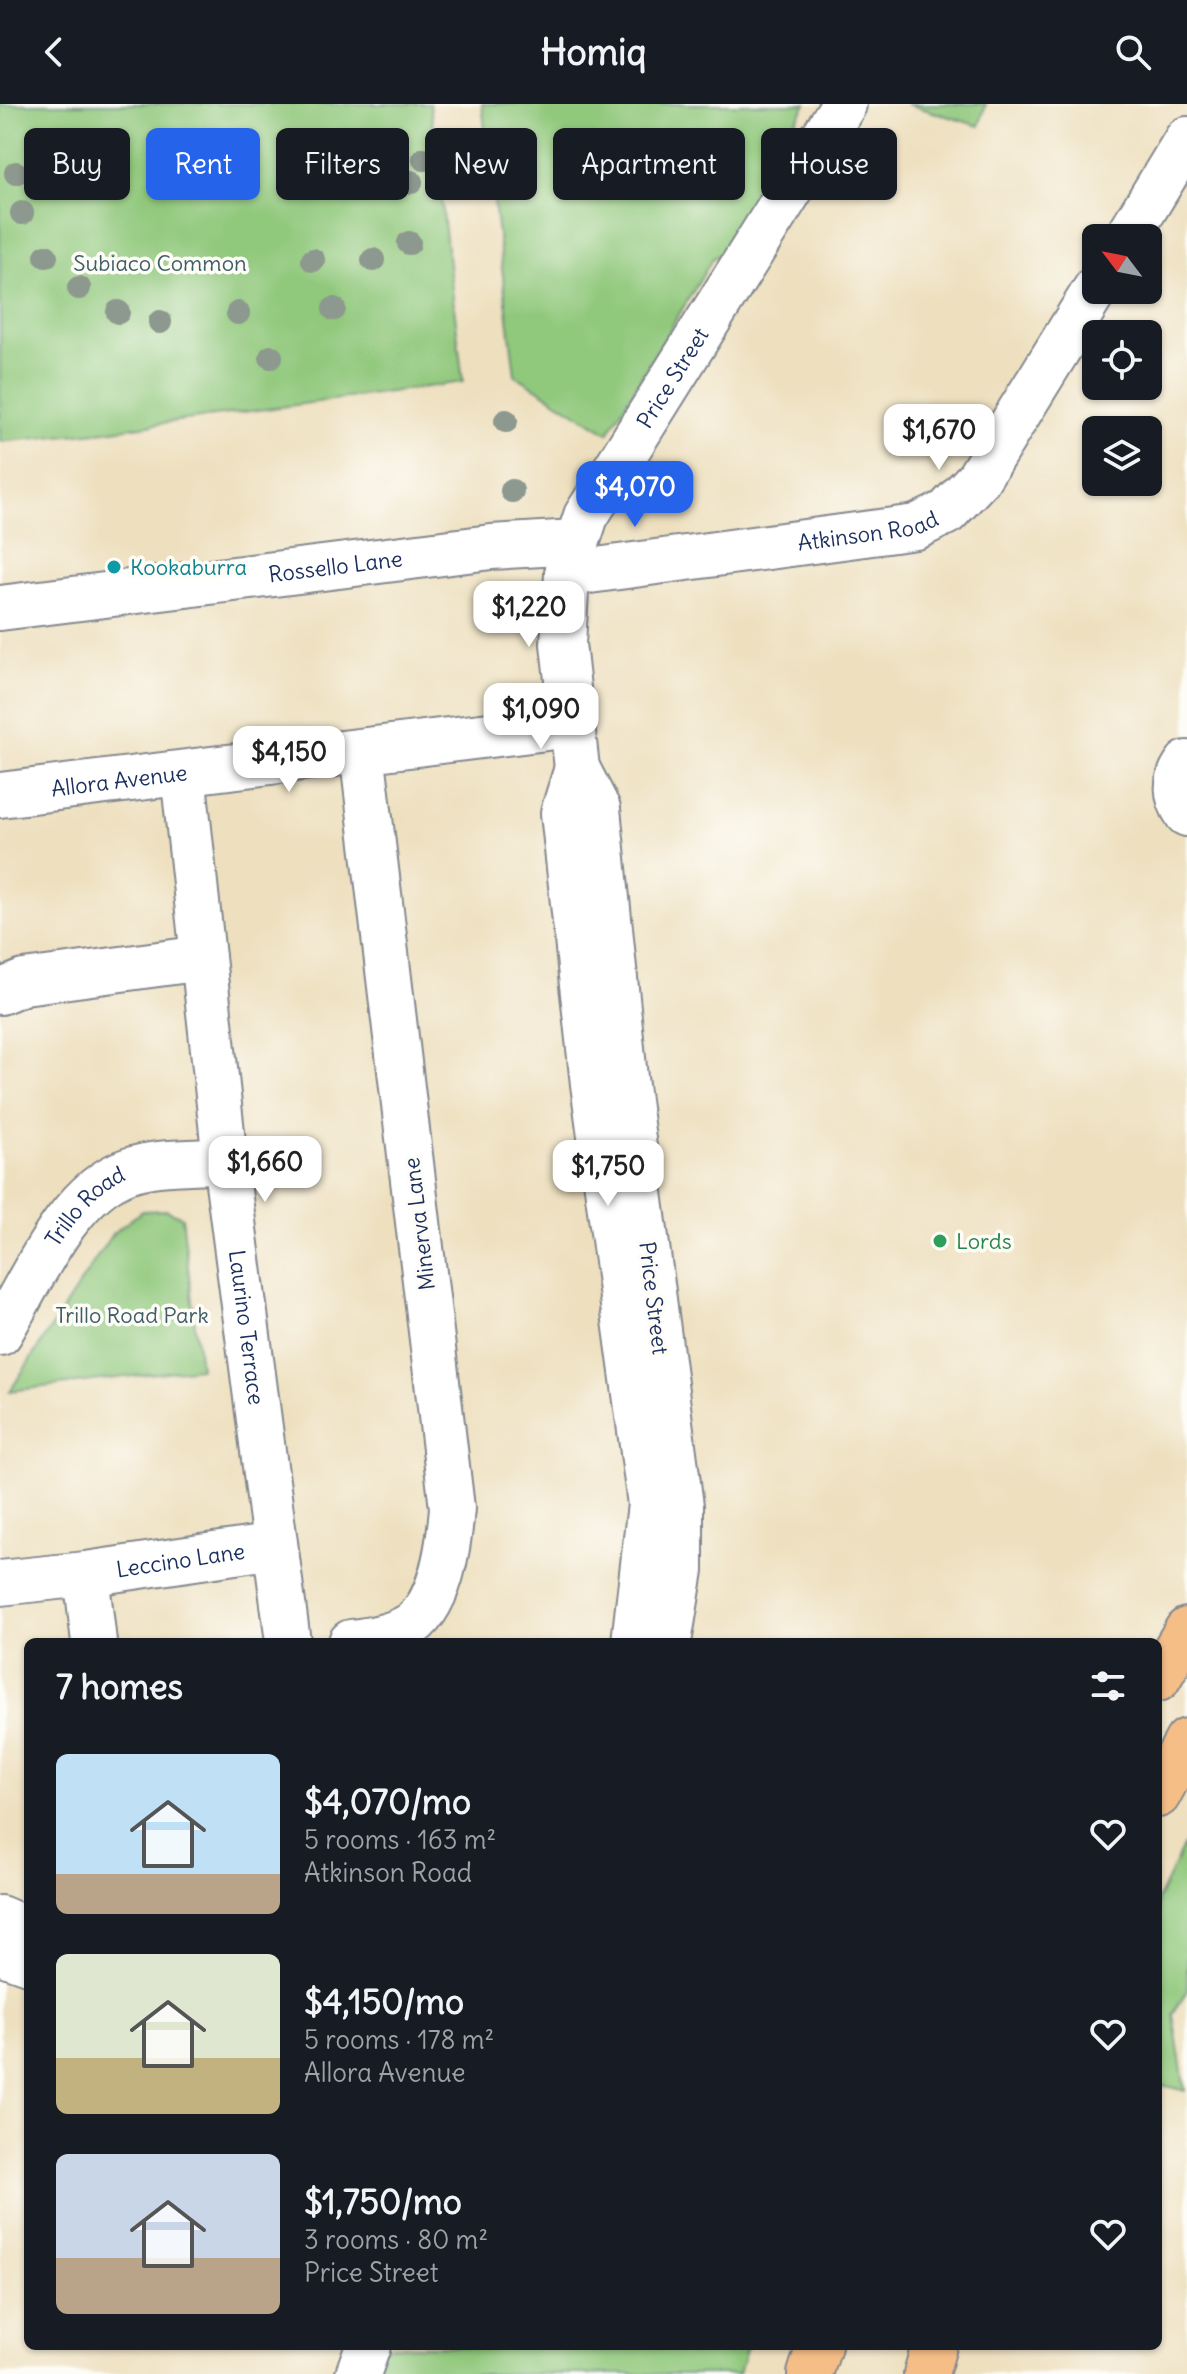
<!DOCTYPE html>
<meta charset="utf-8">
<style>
body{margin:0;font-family:Delius,sans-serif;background:#20242c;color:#f1f3f6;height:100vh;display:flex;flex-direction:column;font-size:30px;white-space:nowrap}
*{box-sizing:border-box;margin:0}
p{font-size:26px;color:#9ea1a6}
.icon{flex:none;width:44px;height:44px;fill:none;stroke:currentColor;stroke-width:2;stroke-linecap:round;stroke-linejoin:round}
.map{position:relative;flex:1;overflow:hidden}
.details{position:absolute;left:24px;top:1534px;width:1138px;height:712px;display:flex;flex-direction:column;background:#171b24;border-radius:12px;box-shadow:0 2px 6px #0004}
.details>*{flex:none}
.top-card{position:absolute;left:24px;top:24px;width:1140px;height:72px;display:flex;gap:16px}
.needle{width:52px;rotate:302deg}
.tools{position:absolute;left:1082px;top:120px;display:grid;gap:16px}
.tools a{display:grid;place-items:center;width:80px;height:80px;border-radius:12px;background:#171b24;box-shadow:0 2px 6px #0004;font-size:40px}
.price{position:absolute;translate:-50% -68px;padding:0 18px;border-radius:16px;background:#fff;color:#222;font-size:26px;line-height:52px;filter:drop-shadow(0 2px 4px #0008)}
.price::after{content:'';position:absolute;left:50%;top:48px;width:24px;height:18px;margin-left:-12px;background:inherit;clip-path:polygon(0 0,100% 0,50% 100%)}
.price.selected{background:#2563eb;color:#fff}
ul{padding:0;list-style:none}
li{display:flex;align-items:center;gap:24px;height:200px;padding:0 32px}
li span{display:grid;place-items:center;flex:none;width:224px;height:160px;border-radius:12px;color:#555}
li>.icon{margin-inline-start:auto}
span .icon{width:96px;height:96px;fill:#fffc;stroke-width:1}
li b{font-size:34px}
h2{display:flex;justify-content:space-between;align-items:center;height:96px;padding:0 32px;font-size:34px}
.tag{padding:0 28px;border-radius:12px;background:#171b24;box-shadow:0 2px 6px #0004;font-size:28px;line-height:72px}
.tag.selected{background:#2563eb;color:#fff}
header{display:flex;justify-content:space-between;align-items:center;height:104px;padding:0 32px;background:#171b24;font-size:36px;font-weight:700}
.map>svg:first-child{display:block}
.green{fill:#90c87b;stroke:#567c6c;stroke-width:2}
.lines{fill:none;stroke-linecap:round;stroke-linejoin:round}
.minor-casing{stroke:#84888e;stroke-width:48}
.major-casing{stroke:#84888e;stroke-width:48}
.minor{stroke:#fff;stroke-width:44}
.major{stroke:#f6be87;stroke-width:44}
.tree{fill:#8d988f}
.culture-dot{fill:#0f9aa8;stroke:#fdfcf7;stroke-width:3}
.leisure-dot{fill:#2e9e5b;stroke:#fdfcf7;stroke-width:3}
.labels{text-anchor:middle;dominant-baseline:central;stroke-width:7;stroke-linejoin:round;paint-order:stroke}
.park-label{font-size:22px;fill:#3e5d67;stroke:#fdfcf7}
.street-label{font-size:22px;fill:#1b2f5e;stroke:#fdfcf7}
.culture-label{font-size:22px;fill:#0d838f;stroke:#fdfcf7;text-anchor:start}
.leisure-label{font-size:22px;fill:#27864d;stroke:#fdfcf7;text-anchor:start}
</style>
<header><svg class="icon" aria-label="back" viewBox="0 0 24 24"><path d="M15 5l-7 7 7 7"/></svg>Homiq<svg class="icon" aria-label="search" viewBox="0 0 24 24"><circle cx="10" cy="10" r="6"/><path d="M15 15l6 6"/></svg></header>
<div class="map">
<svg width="1187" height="2270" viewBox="0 0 1187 2270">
<rect width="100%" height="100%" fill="#fdfcf7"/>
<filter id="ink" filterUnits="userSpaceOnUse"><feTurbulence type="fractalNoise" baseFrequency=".0125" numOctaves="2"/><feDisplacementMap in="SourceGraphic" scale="16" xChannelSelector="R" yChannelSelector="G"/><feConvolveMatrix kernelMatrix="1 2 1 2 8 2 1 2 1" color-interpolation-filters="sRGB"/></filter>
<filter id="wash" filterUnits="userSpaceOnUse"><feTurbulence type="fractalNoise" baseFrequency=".006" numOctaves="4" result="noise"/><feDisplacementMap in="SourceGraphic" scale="32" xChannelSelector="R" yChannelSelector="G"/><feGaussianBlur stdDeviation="1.8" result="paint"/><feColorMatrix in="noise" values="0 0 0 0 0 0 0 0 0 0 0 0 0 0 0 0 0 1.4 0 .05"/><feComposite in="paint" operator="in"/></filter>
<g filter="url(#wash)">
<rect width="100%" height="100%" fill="#eee0bf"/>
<g class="green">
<path d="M 0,0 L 430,0 L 463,278 L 98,328 L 0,338 Z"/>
<path d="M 482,0 L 806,0 L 755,85 L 750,107 L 726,147 L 713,154 L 608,329 L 515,271 Z"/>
<path d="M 907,0 L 986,0 L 979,22 Z"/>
<path d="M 166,1106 L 182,1113 L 200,1264 L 10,1287 L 112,1130 L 142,1107 Z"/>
<path d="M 1187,1735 L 1187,1887 L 1173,1910 L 1185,1987 L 1158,1980 L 1158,1795 Z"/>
<path d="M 384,2242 L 747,2242 L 739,2270 L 376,2270 Z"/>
</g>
</g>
<g filter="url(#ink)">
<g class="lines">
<g class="minor-casing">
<g id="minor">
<path d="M 1127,134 L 1187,35"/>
<path id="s1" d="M 567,470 L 916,423 L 947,408 L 978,375 L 1096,184"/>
<path id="s2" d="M 0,504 L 491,443 L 576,438"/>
<path d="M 1187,659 C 1174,676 1175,693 1187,710"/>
<path d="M 577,664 L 563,709 L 593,980 L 650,1400 L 634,1538"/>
<path id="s3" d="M 183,669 L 225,1056 L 288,1538"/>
<path id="s4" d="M 0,691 L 571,621"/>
<path d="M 0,888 L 24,878 L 203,854"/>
<path id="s5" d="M 0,1229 C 32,1176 67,1089 127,1067 C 155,1056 195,1059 225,1056"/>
<path d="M 86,1470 L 94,1538"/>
<path id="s6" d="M 0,1479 L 86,1470 L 275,1442"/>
<path d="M 351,1538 C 370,1536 389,1533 406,1524 C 441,1505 449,1440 452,1404 L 362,647"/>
<path id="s7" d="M 669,1538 L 681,1466 L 681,1402 L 625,974 L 598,705 L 577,664 L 563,540 L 567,470 L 586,412 L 844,0"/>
<path d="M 0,1814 L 28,1826"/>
<path d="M 0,1848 L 28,1858"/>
<path d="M 358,2270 L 368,2242"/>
</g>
</g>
<g class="major-casing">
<g id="major">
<path d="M 1158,1575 L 1187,1526"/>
<path d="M 1158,1691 L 1187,1637"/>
<path d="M 810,2270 L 819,2242"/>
<path d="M 926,2270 L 934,2242"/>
</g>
</g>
<use href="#minor" class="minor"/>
<use href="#major" class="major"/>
</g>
<g class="tree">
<circle cx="369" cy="32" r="12"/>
<circle cx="424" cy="55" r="12"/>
<circle cx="16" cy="69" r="12"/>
<circle cx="411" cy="78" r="12"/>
<circle cx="22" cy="109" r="12"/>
<circle cx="409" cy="139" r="12"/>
<circle cx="46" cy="152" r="12"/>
<circle cx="313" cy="156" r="12"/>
<circle cx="373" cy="156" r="12"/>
<circle cx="79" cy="184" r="12"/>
<circle cx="334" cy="205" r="12"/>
<circle cx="118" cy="208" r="12"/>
<circle cx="238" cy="209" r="12"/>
<circle cx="160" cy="218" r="12"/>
<circle cx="271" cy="253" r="12"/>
<circle cx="506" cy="317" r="12"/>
<circle cx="512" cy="387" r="12"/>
</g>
</g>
<circle class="culture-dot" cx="114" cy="463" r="8"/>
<circle class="leisure-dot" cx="940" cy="1137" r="8"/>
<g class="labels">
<g class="park-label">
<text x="160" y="159">Subiaco Common</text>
<text x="132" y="1211">Trillo Road Park</text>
</g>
<g class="street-label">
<text stroke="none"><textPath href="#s7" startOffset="1304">Price Street</textPath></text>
<text stroke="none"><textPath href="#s1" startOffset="304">Atkinson Road</textPath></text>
<text stroke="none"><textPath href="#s2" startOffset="338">Rossello Lane</textPath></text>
<text stroke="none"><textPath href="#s4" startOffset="120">Allora Avenue</textPath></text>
<text stroke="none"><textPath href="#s5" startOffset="154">Trillo Road</textPath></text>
<text transform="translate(419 1120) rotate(-97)">Minerva Lane</text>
<text transform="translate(654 1194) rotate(83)">Price Street</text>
<text stroke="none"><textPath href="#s3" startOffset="558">Laurino Terrace</textPath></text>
<text stroke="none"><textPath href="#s6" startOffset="182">Leccino Lane</textPath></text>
</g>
<g class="culture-label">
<text x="130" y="463">Kookaburra</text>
</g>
<g class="leisure-label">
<text x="956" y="1137">Lords</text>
</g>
</g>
</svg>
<div class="tools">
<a><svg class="needle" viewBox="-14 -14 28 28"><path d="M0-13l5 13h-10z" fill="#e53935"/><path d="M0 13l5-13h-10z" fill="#9ea1a6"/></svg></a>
<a><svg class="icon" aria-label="locate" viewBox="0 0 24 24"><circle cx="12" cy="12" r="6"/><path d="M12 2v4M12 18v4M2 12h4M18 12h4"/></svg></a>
<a><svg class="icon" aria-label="layers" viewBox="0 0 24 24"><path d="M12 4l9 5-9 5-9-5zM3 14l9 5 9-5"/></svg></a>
</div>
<b class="price" style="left:939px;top:368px">$1,670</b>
<b class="price selected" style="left:635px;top:425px">$4,070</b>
<b class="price" style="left:529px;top:545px">$1,220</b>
<b class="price" style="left:541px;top:647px">$1,090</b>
<b class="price" style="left:289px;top:690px">$4,150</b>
<b class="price" style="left:265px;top:1100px">$1,660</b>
<b class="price" style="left:608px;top:1104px">$1,750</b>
<div class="top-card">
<a class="tag">Buy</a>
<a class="tag selected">Rent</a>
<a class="tag">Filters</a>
<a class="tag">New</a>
<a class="tag">Apartment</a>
<a class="tag">House</a>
</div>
<section class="details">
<h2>7 homes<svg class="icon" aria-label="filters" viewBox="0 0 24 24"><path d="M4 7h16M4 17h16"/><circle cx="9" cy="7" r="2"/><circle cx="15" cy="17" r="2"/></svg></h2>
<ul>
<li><span style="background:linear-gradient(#bfe0f5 75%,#b9a48a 0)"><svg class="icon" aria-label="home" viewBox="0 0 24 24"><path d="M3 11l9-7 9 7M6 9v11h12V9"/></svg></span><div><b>$4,070/mo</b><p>5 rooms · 163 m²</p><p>Atkinson Road</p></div><svg class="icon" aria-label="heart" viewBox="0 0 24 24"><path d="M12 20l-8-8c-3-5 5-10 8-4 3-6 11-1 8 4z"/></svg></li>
<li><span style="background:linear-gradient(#dfe7d0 65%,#c2b280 0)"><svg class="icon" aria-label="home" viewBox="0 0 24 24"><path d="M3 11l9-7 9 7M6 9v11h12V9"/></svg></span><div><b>$4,150/mo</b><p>5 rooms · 178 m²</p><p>Allora Avenue</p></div><svg class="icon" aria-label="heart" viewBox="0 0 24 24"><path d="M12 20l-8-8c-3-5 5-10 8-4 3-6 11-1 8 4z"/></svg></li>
<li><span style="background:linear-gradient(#c9d6e8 65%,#b9a48a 0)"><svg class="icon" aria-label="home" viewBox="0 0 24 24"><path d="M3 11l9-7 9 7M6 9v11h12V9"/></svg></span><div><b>$1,750/mo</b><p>3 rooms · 80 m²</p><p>Price Street</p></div><svg class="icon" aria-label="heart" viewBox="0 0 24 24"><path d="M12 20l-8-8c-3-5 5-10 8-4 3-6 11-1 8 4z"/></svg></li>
</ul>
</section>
</div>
